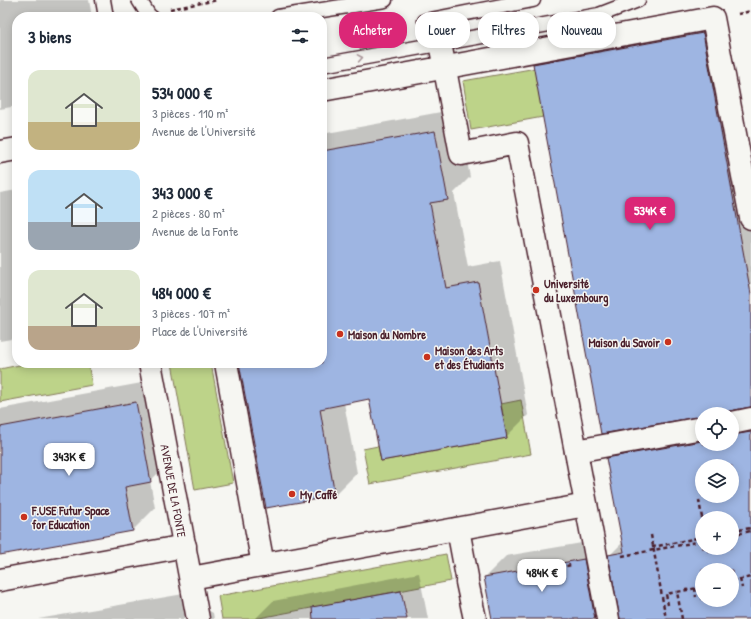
<!DOCTYPE html>
<html lang="fr">
<meta charset="utf-8">
<style>
body{margin:0;font-family:"Patrick Hand",sans-serif;background:#f2f2f3;color:#1f2937;height:100vh;display:flex;flex-direction:column;font-size:15px;white-space:nowrap}
*{box-sizing:border-box;margin:0}
p{font-size:13px;color:#747a83}
.icon{flex:none;width:22px;height:22px;fill:none;stroke:currentColor;stroke-width:2;stroke-linecap:round;stroke-linejoin:round}
.map{position:relative;flex:1;overflow:hidden}
.sheet{position:absolute;left:12px;top:12px;width:315px;height:356px;display:flex;flex-direction:column;background:#fff;border-radius:16px;box-shadow:0 2px 10px #0003}
.sheet>*{flex:none}
.hud{position:absolute;left:339px;top:12px;width:352px;height:36px;display:flex;gap:8px}
.tools{position:absolute;left:695px;top:407px;display:grid;gap:8px}
.tools a{display:grid;place-items:center;width:44px;height:44px;border-radius:50%;background:#fff;box-shadow:0 2px 10px #0003;font-size:20px}
.price{position:absolute;translate:-50% -34px;padding:0 9px;border-radius:8px;background:#fff;color:#222;font-size:13px;line-height:26px;filter:drop-shadow(0 1px 2px #0008)}
.price::after{content:'';position:absolute;left:50%;top:24px;width:12px;height:9px;margin-left:-6px;background:inherit;clip-path:polygon(0 0,100% 0,50% 100%)}
.price.active{background:#db2777;color:#fff}
ul{padding:0;list-style:none}
li{display:flex;align-items:center;gap:12px;height:100px;padding:0 16px}
li span{display:grid;place-items:center;flex:none;width:112px;height:80px;border-radius:12px;color:#555}
li>.icon{margin-inline-start:auto}
span .icon{width:48px;height:48px;fill:#fffc;stroke-width:1}
li b{font-size:17px}
h2{display:flex;justify-content:space-between;align-items:center;height:48px;padding:0 16px;font-size:17px}
.pill{padding:0 14px;border-radius:16px;background:#fff;box-shadow:0 2px 10px #0003;font-size:14px;line-height:36px}
.pill.active{background:#db2777;color:#fff}
.map>svg:first-child{display:block}
.green{fill:#bdd389;stroke:#84795a}
.shadow{fill:#0003;fill-rule:evenodd}
.building{fill:#9eb5e2;stroke:#4a1f2b;fill-rule:evenodd}
.lines{fill:none;stroke-linecap:round;stroke-linejoin:round}
.lane-casing{stroke:#4a1f2b;stroke-width:17}
.street-casing{stroke:#4a1f2b;stroke-width:25}
.path{stroke:#4a1f2b;stroke-width:2.5;stroke-dasharray:4 3;stroke-linecap:butt}
.lane{stroke:#f6f6f2;stroke-width:14}
.street{stroke:#f6f6f2;stroke-width:22}
.oneway{stroke:#a99598}
.poi-dot{fill:#c8321e;stroke:#f6f6f2;stroke-width:1.5}
.labels{text-anchor:middle;dominant-baseline:central;stroke-width:3;stroke-linejoin:round;paint-order:stroke}
.poi-label{font-size:12px;font-weight:bold;fill:#4a1f2b;stroke:#f6f6f2;text-anchor:start}
.street-label{font-size:12px;fill:#4a1f2b;stroke:#f6f6f2}
</style>
<div class="map">
<svg width="751" height="619" viewBox="0 0 751 619">
<rect width="100%" height="100%" fill="#f6f6f2"/>
<filter id="ink" filterUnits="userSpaceOnUse"><feTurbulence type="fractalNoise" baseFrequency=".025" numOctaves="2"/><feDisplacementMap in="SourceGraphic" scale="8" xChannelSelector="R" yChannelSelector="G"/><feConvolveMatrix kernelMatrix="1 2 1 2 8 2 1 2 1" color-interpolation-filters="sRGB"/></filter>
<g filter="url(#ink)">
<g class="green">
<path d="M 717,36 L 726,84 L 471,130 L 463,81 Z"/>
<path d="M 29,363 L 88,363 L 92,385 L 0,402 L 0,369 Z"/>
<path d="M 172,363 L 211,363 L 233,483 L 195,490 Z"/>
<path d="M 521,400 L 531,454 L 370,484 L 363,449 L 378,446 L 381,461 L 507,438 L 501,404 Z"/>
<path d="M 446,554 L 451,581 L 254,619 L 222,619 L 218,596 Z"/>
</g>
<g class="shadow">
<path d="M 0,0 L 89,0 L 92,17 L 17,17 L 17,106 L 0,109 Z"/>
<path d="M 724,12 L 751,155 L 751,406 L 742,407 L 744,411 L 751,414 L 751,619 L 493,619 L 485,577 L 506,556 L 605,539 L 608,557 L 623,542 L 607,459 L 628,438 L 702,424 L 702,444 L 732,444 L 732,414 L 702,415 L 534,64 L 555,43 ZM 702,466 L 732,466 L 732,496 L 702,496 ZM 702,518 L 732,518 L 732,548 L 702,548 ZM 702,570 L 732,570 L 732,600 L 702,600 Z"/>
<path d="M 457,109 L 470,177 L 454,193 L 468,267 L 500,261 L 528,415 L 506,437 L 370,398 L 344,403 L 357,473 L 335,495 L 267,507 L 240,363 L 322,363 L 322,134 Z"/>
<path d="M 17,190 L 17,338 L 0,341 L 0,193 Z"/>
<path d="M 158,380 L 173,459 L 150,481 L 155,508 L 133,530 L 0,554 L 0,409 Z"/>
<path d="M 419,573 L 428,619 L 255,619 L 273,601 Z"/>
<path d="M 201,591 L 206,609 L 213,613 L 214,619 L 38,619 Z"/>
</g>
<g class="building">
<path d="M 703,33 L 751,294 L 751,407 L 729,411 L 723,414 L 702,414 L 702,416 L 601,434 L 533,64 Z"/>
<path d="M 435,131 L 448,200 L 430,203 L 446,288 L 478,282 L 507,438 L 381,461 L 369,399 L 320,409 L 335,496 L 266,508 L 239,363 L 322,363 L 322,151 Z"/>
<path d="M 136,402 L 151,482 L 125,487 L 133,531 L 0,555 L 0,427 Z"/>
<path d="M 751,432 L 751,619 L 620,619 L 608,555 L 624,552 L 606,458 L 702,441 L 702,444 L 732,444 L 732,435 ZM 702,466 L 732,466 L 732,496 L 702,496 ZM 702,518 L 732,518 L 732,548 L 702,548 ZM 702,570 L 732,570 L 732,600 L 702,600 Z"/>
<path d="M 584,559 L 595,619 L 492,619 L 484,577 Z"/>
<path d="M 401,591 L 407,619 L 313,619 L 312,607 Z"/>
</g>
<g class="lines">
<g class="lane-casing">
<g id="lane">
<path d="M 103,0 L 106,17"/>
<path d="M 139,0 L 149,16 L 151,17"/>
<path d="M 278,17 L 385,0"/>
<path d="M 425,21 L 533,0"/>
<path d="M 322,65 L 599,15 L 638,0"/>
</g>
</g>
<g class="street-casing">
<g id="street">
<path d="M 440,43 L 461,154 L 517,143 L 608,619"/>
<path d="M 322,90 L 713,18 L 751,218"/>
<path d="M 0,152 L 17,149"/>
<path id="s1" d="M 150,363 L 198,619"/>
<path d="M 226,363 L 263,565"/>
<path d="M 732,423 L 751,419"/>
<path d="M 576,451 L 702,428"/>
<path d="M 458,529 L 467,577"/>
<path d="M 191,578 L 586,505"/>
<path d="M 0,580 L 185,546"/>
<path d="M 467,582 L 475,619"/>
</g>
</g>
<g class="path">
<path d="M 170,9 L 218,0"/>
<path d="M 738,14 L 751,11"/>
<path d="M 699,500 L 702,518"/>
<path d="M 732,531 L 751,528"/>
<path d="M 651,535 L 666,619"/>
<path d="M 732,535 L 751,531"/>
<path d="M 653,546 L 653,547 L 702,537"/>
<path d="M 708,548 L 709,553"/>
<path d="M 622,556 L 702,541"/>
<path d="M 539,572 L 571,565"/>
<path d="M 740,579 L 742,588"/>
<path d="M 732,581 L 751,577"/>
<path d="M 695,588 L 696,597"/>
<path d="M 668,605 L 666,594 L 677,592"/>
<path d="M 682,619 L 677,592 L 702,587"/>
</g>
<use href="#lane" class="lane"/>
<use href="#street" class="street"/>
</g>
<defs><path id="oneway-chevron" d="M-2-3.5L2.5 0L-2 3.5" fill="none" stroke-width="1.6" stroke-linecap="round" stroke-linejoin="round"/></defs>
<use class="oneway" href="#oneway-chevron" transform="translate(360 58) rotate(-10)"/>
</g>
<g class="poi-dot">
<circle cx="536" cy="290" r="4"/>
<circle cx="340" cy="334" r="4"/>
<circle cx="668" cy="342" r="4"/>
<circle cx="427" cy="357" r="4"/>
<circle cx="292" cy="494" r="4"/>
<circle cx="24" cy="517" r="4"/>
</g>
<g class="labels">
<g class="poi-label">
<text x="544" y="283">Université<tspan x="544" dy="14">du Luxembourg</tspan></text>
<text x="348" y="334">Maison du Nombre</text>
<text x="660" y="342" text-anchor="end">Maison du Savoir</text>
<text x="435" y="350">Maison des Arts<tspan x="435" dy="14">et des Étudiants</tspan></text>
<text x="300" y="494">My Caffé</text>
<text x="32" y="510">F.USE Futur Space<tspan x="32" dy="14">for Education</tspan></text>
</g>
<g class="street-label">
<text stroke="none"><textPath href="#s1" startOffset="130">AVENUE DE LA FONTE</textPath></text>
</g>
</g>
</svg>
<div class="tools">
<a><svg class="icon" aria-label="locate" viewBox="0 0 24 24"><circle cx="12" cy="12" r="6"/><path d="M12 2v4M12 18v4M2 12h4M18 12h4"/></svg></a>
<a><svg class="icon" aria-label="layers" viewBox="0 0 24 24"><path d="M12 4l9 5-9 5-9-5zM3 14l9 5 9-5"/></svg></a>
<a>+</a>
<a>−</a>
</div>
<b class="price active" style="left:650px;top:231px">534K €</b>
<b class="price" style="left:69px;top:477px">343K €</b>
<b class="price" style="left:542px;top:593px">484K €</b>
<div class="hud">
<a class="pill active">Acheter</a>
<a class="pill">Louer</a>
<a class="pill">Filtres</a>
<a class="pill">Nouveau</a>
</div>
<section class="sheet">
<h2>3 biens<svg class="icon" aria-label="filters" viewBox="0 0 24 24"><path d="M4 7h16M4 17h16"/><circle cx="9" cy="7" r="2"/><circle cx="15" cy="17" r="2"/></svg></h2>
<ul>
<li><span style="background:linear-gradient(#dfe7d0 65%,#c2b280 0)"><svg class="icon" aria-label="home" viewBox="0 0 24 24"><path d="M3 11l9-7 9 7M6 9v11h12V9"/></svg></span><div><b>534 000 €</b><p>3 pièces · 110 m²</p><p>Avenue de l'Université</p></div></li>
<li><span style="background:linear-gradient(#bfe0f5 65%,#9aa5b1 0)"><svg class="icon" aria-label="home" viewBox="0 0 24 24"><path d="M3 11l9-7 9 7M6 9v11h12V9"/></svg></span><div><b>343 000 €</b><p>2 pièces · 80 m²</p><p>Avenue de la Fonte</p></div></li>
<li><span style="background:linear-gradient(#dfe7d0 70%,#b9a48a 0)"><svg class="icon" aria-label="home" viewBox="0 0 24 24"><path d="M3 11l9-7 9 7M6 9v11h12V9"/></svg></span><div><b>484 000 €</b><p>3 pièces · 107 m²</p><p>Place de l'Université</p></div></li>
</ul>
</section>
</div>
